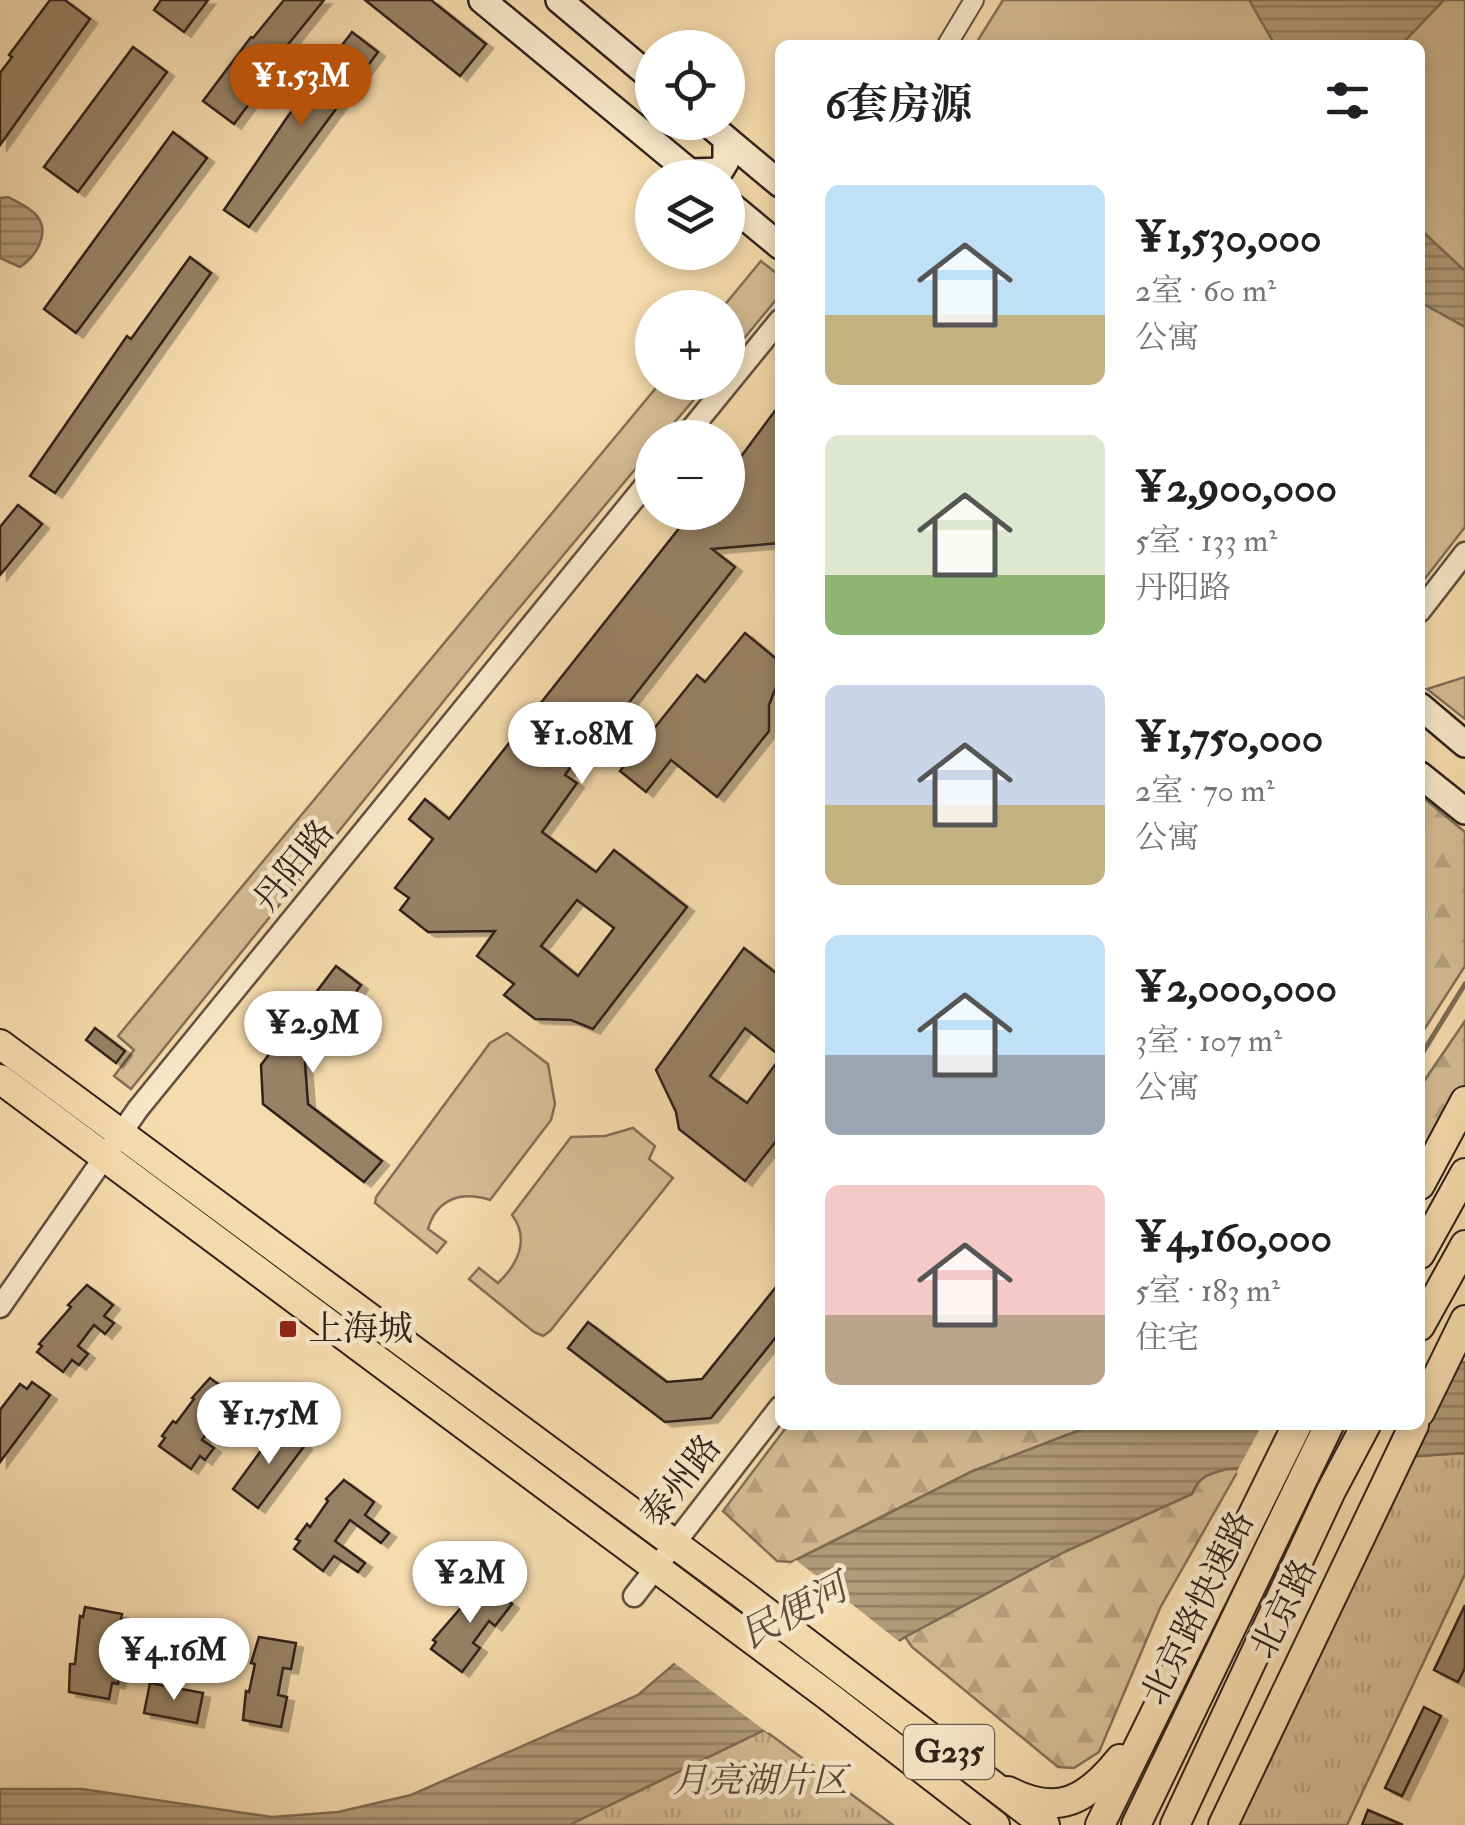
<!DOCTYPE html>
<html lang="zh">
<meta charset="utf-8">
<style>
body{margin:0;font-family:"IM FELL Double Pica","Noto Serif SC",serif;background:#f2f2f2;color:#202124;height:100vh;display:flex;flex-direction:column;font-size:38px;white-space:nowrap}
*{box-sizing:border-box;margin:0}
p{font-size:32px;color:#757577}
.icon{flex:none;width:55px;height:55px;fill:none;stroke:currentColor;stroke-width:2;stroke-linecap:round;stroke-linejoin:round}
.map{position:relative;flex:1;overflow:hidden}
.panel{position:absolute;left:775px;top:40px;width:650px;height:1390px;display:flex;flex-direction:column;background:#fff;border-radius:15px;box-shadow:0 5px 15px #0003}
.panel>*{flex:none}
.buttons{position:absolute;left:635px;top:30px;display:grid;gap:20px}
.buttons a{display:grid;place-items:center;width:110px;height:110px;border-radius:50%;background:#fff;box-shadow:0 5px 15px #0003;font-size:50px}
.price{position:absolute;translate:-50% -85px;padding:0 22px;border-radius:35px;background:#fff;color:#222;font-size:32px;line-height:65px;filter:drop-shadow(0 2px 5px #0008)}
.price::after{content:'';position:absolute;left:50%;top:60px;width:30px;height:22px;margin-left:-15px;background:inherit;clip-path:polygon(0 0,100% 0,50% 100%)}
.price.current{background:#b45309;color:#fff}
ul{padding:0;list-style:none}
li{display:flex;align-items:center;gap:30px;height:250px;padding:0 50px}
li span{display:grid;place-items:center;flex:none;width:280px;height:200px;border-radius:15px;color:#555}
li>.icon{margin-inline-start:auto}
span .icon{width:120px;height:120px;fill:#fffc;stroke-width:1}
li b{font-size:42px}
h2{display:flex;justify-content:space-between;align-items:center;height:120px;padding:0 50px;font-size:42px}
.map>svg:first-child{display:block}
.green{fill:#d4bc94;stroke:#826f57;stroke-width:2.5}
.forest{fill:url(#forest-firs);stroke:#826f57;stroke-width:2.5}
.park{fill:url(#park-tufts);stroke:#826f57;stroke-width:2.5}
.water{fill:url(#water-rules);stroke:#7e6b54;stroke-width:2.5}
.pier{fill:#f5dbad}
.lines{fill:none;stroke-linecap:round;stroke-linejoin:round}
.stream{stroke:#7e6b54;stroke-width:5}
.building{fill:#978266;stroke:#31221a;stroke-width:2.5;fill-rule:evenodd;filter:url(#shadow)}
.minor-casing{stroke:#62503f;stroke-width:22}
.tertiary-casing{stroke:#62503f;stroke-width:25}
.secondary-casing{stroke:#31221a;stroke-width:30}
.primary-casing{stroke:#31221a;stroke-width:32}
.trunk-casing{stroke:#31221a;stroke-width:32}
.minor{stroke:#f8e8ca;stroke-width:18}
.tertiary{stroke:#f8e8ca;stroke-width:20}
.secondary{stroke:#f8e8ca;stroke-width:25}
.primary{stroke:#f5dbad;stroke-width:28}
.trunk{stroke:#f5dbad;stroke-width:28}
.poi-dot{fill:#8f2418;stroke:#f8e8ca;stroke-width:4}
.labels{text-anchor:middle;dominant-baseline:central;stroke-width:9;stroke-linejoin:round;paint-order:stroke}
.shield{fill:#f8e8ca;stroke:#6d5d4f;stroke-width:2.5}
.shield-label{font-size:32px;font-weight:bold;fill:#31221a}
.street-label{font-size:35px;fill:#31221a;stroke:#f8e8ca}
.poi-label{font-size:35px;fill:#31221a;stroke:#f8e8ca;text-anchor:start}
.park-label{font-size:35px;font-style:italic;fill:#5a4838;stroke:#f8e8ca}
.water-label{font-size:38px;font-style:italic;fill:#5e4d3c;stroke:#f8e8ca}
</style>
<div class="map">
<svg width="1465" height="1825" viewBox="0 0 1465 1825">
<defs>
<pattern id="forest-firs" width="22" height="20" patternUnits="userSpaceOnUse" patternTransform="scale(2.5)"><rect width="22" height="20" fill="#d4bc94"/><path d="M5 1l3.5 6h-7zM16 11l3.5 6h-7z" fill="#b6a17f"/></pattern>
<pattern id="park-tufts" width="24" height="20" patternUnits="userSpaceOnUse" patternTransform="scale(2.5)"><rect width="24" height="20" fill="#d4bc94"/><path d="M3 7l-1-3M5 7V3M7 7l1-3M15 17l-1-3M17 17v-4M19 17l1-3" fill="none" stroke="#b6a17f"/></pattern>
<pattern id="water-rules" width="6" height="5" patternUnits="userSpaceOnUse" patternTransform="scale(2.5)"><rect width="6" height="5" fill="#b29c7b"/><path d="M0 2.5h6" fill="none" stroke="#917f64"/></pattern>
<filter id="shadow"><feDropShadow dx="7" dy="4.5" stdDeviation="0" flood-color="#0004"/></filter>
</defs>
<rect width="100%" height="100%" fill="#f5dbad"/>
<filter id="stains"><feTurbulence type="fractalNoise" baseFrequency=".002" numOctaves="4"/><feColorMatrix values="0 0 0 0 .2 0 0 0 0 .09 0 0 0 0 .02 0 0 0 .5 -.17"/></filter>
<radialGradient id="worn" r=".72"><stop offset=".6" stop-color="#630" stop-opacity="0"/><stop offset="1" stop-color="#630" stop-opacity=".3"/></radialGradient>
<g class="green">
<path d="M 1003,0 L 1465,0 L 1465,527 L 1420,585 L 1420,45 L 975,45 Z"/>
<path d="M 761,261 L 780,276 L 779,296 L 728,358 L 728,308 L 723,307 Z"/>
<path d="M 660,383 L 708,383 L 662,437 L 652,438 L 652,449 L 505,625 L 131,1089 L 114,1076 L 134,1050 L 118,1036 Z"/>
<path d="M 1465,677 L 1465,719 L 1427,689 Z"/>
<path d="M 507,1033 L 548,1064 L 555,1104 L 551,1120 L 490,1200 C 462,1191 437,1198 428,1229 L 446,1242 L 437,1253 L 375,1203 L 376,1197 L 490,1043 Z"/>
<path d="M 633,1128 L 655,1146 L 649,1159 L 673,1178 L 550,1331 L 543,1336 L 534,1332 L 469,1279 L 479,1268 L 498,1283 C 518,1264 530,1239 512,1215 L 571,1137 L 605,1136 Z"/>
</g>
<g class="forest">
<path d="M 1420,795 L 1465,832 L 1465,966 L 1420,1036 Z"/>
<path d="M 1465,1021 L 1465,1094 L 1420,1154 L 1420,1087 Z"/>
<path d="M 788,1425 L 1093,1425 L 973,1471 L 791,1562 L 777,1561 L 723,1511 Z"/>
<path d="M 1227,1469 L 1239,1469 L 1160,1608 L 1099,1752 L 1074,1768 L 1058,1767 L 912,1647 L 905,1637 L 1064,1552 L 1192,1494 C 1199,1476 1208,1474 1227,1469 Z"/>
</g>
<g class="park">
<path d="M 1465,1453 L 1465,1574 L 1347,1825 L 1232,1825 L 1414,1456 Z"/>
<path d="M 764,1730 L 893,1825 L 569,1825 Z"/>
</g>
<g class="water">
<path d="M 1249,0 L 1444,0 L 1401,45 L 1275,45 Z"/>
<path d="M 8,197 C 17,202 31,208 37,216 C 51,234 35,257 20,267 L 0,258 L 0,198 Z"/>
<path d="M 1420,229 L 1465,271 L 1465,327 L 1420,302 Z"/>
<path d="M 1465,1362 L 1465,1453 L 1227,1469 C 1208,1474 1199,1476 1192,1494 L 1064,1552 L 905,1637 L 764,1730 L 569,1825 L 0,1825 L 0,1789 L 82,1789 L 272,1817 L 338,1812 L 411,1795 L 638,1695 L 796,1560 L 973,1471 L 1093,1425 L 1420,1425 L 1420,1368 Z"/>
</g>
<g class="pier">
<path d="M 1460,1357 L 1410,1458 L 1236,1473 L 1262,1425 L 1420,1425 L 1420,1363 Z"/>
<path d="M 796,1560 L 901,1643 L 768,1733 L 669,1659 L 755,1588 Z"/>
</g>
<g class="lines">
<path class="stream" d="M 1420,1057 L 1465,984"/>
</g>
<g class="building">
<path d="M 50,0 L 65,0 L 90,19 L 0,145 L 0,73 L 12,57 L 9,55 Z"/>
<path d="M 161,0 L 208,0 L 184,32 L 154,10 Z"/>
<path d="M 284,0 L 324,0 L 278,57 L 282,60 L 234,124 L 203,101 L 251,37 L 253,38 Z"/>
<path d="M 365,0 L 431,0 L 486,44 L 460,76 Z"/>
<path d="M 352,32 L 378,52 L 249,227 L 224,210 L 288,116 Z"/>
<path d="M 133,47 L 167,72 L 78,192 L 44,167 Z"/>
<path d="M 173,132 L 207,158 L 76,333 L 44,309 Z"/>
<path d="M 190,257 L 211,273 L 55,493 L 30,476 L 127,336 L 131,339 Z"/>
<path d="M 780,404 L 780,543 L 712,549 L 735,567 L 595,746 L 589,742 L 565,775 L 577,783 L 542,832 L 596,872 L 614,850 L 687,907 L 593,1029 L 571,1020 L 535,1019 L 504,995 L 514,984 L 477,956 L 495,931 L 428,932 L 400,910 L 409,898 L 395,888 L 433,839 L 409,819 L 425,799 L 449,819 L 692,512 L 728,512 L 728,474 ZM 577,900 L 614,928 L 578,976 L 541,946 Z"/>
<path d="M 18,505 L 42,524 L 0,575 L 0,527 Z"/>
<path d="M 745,633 L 780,662 L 780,677 L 769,705 L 769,731 L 717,797 L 671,760 L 646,792 L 620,771 L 697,675 L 705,682 Z"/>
<path d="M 744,948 L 780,976 L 780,1056 L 745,1028 L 710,1076 L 747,1103 L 780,1058 L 780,1136 L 745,1181 L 679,1129 L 676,1112 L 656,1070 Z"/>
<path d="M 336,966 L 361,985 L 305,1062 L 308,1104 L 382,1161 L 364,1182 L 263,1104 L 261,1065 Z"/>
<path d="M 95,1028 L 125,1051 L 116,1063 L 86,1040 Z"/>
<path d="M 780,1282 L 780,1332 L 711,1418 L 665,1422 L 568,1348 L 588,1322 L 667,1382 L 702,1379 Z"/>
<path d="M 87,1285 L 113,1305 L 104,1316 L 114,1323 L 105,1334 L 94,1325 L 78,1346 L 88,1354 L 79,1365 L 72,1360 L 63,1372 L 37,1352 L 42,1346 L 39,1344 L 71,1307 L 68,1305 Z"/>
<path d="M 210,1378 L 241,1401 L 227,1426 L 217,1419 L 202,1440 L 214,1448 L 205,1460 L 200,1456 L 191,1469 L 159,1446 L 165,1438 L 162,1436 L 173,1421 L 176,1423 L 194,1399 L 192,1398 Z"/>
<path d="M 32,1382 L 50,1395 L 0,1462 L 0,1410 L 20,1384 L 27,1389 Z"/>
<path d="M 279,1426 L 305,1445 L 258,1508 L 233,1489 Z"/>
<path d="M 344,1480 L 374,1502 L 365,1515 L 389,1533 L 381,1543 L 350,1520 L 335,1541 L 365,1563 L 358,1572 L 334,1556 L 323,1571 L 294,1549 L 300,1541 L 296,1539 L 307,1524 L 310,1527 L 328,1501 L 326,1499 Z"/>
<path d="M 482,1581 L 512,1604 L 495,1626 L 489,1621 L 473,1643 L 480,1648 L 462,1672 L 431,1649 L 436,1642 L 433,1640 L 465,1603 L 462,1601 Z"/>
<path d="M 1465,1605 L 1465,1668 L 1458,1682 L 1434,1670 Z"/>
<path d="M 85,1607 L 122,1614 L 119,1629 L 124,1630 L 116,1668 L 121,1668 L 118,1684 L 112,1683 L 109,1699 L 69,1692 L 70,1664 L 75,1664 L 80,1616 L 83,1617 Z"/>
<path d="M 259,1637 L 296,1643 L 291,1669 L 283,1668 L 278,1695 L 287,1697 L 281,1727 L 243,1720 L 246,1691 L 249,1692 L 255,1664 L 251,1663 Z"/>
<path d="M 150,1683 L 203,1693 L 197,1723 L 144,1713 Z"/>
<path d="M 1424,1707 L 1441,1716 L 1402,1796 L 1385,1788 Z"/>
<path d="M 1368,1810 L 1403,1825 L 1362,1825 Z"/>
</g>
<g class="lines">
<g class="minor-casing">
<path id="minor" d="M 947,45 L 974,0"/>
</g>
<g class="tertiary-casing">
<g id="tertiary">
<path d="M 684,438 L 780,320"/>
<path d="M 1420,611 L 1465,553"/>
<path d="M 0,1307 L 138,1109 L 652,477"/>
<path d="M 634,1596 L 780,1407"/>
</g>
</g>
<g class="secondary-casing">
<g id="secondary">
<path d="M 482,0 L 697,178"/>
<path d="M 559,0 L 652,78"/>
<path d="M 706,122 L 780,184"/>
<path d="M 690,172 L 720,171 L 726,161 L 726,139"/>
<path d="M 728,203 L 780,246"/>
<path d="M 1420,706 L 1465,744"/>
<path d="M 1420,775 L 1465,811"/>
</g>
</g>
<g class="primary-casing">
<g id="primary">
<path d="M 1420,1185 L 1465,1101"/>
<path d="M 1420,1412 L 1465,1320"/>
<path d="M 1008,1791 C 1058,1817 1087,1800 1120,1759"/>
<path d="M 1100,1825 L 1297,1425"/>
<path d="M 1223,1825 L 1414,1425"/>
</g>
</g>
<g class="trunk-casing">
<g id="trunk">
<path d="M 0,1044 L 741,1593 L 1045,1825"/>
<path d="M 0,1079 L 828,1696 L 995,1825"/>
<path d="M 1420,1254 L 1465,1173"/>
<path d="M 1420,1326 L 1465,1245"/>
<path d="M 1136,1825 L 1329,1425"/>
<path d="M 1175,1825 L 1331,1491 L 1366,1425"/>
</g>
</g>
<use href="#minor" class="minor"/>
<use href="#tertiary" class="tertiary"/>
<use href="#secondary" class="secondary"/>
<use href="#primary" class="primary"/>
<use href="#trunk" class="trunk"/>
</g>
<rect class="poi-dot" x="278" y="1319" width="20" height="20" rx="5"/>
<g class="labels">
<rect class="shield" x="904" y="1725" width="90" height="54" rx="8"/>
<g class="shield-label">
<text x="949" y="1752">G235</text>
</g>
<g class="street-label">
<text transform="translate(294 866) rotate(-51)">丹阳路</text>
<text transform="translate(681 1481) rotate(-52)">泰州路</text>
<text transform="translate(1198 1608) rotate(-64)">北京路快速路</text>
<text transform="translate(1284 1609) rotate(-64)">北京路</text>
</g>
<g class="poi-label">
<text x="308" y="1329">上海城</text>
</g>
<g class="park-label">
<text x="760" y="1781">月亮湖片区</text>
</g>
<g class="water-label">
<text transform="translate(794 1612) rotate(-28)">民便河</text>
</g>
</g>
<rect width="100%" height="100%" filter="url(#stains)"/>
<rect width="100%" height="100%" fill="url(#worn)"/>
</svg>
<div class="buttons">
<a><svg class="icon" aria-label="locate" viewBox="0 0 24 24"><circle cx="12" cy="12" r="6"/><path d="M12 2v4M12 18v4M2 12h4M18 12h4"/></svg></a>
<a><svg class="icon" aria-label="layers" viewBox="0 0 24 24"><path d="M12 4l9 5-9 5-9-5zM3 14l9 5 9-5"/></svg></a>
<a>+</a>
<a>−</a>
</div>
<b class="price current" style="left:301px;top:129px">¥1.53M</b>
<b class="price" style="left:582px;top:787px">¥1.08M</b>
<b class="price" style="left:313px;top:1076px">¥2.9M</b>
<b class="price" style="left:269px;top:1467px">¥1.75M</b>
<b class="price" style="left:470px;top:1626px">¥2M</b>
<b class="price" style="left:174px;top:1703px">¥4.16M</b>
<section class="panel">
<h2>6套房源<svg class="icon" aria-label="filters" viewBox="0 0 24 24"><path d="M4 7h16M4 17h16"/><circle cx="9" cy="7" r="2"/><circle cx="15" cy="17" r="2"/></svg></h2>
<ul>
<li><span style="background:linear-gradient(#bfe0f5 65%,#c2b280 0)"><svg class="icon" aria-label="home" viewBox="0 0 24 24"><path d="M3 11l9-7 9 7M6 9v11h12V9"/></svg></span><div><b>¥1,530,000</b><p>2室 · 60 m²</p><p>公寓</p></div></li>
<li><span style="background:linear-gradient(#dfe7d0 70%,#8fb573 0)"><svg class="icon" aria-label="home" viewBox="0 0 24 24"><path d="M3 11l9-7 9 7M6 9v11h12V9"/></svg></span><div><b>¥2,900,000</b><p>5室 · 133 m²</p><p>丹阳路</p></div></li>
<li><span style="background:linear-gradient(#c9d6e8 60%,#c2b280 0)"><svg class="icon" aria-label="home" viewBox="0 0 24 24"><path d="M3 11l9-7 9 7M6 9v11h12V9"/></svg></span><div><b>¥1,750,000</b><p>2室 · 70 m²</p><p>公寓</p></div></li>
<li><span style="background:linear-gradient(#bfe0f5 60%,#9aa5b1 0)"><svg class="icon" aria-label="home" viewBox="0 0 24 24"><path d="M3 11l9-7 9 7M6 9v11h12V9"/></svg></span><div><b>¥2,000,000</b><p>3室 · 107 m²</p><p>公寓</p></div></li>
<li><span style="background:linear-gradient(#f6c9c9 65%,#b9a48a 0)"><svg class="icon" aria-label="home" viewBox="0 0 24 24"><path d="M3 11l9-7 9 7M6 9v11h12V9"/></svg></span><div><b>¥4,160,000</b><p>5室 · 183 m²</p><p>住宅</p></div></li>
</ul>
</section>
</div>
